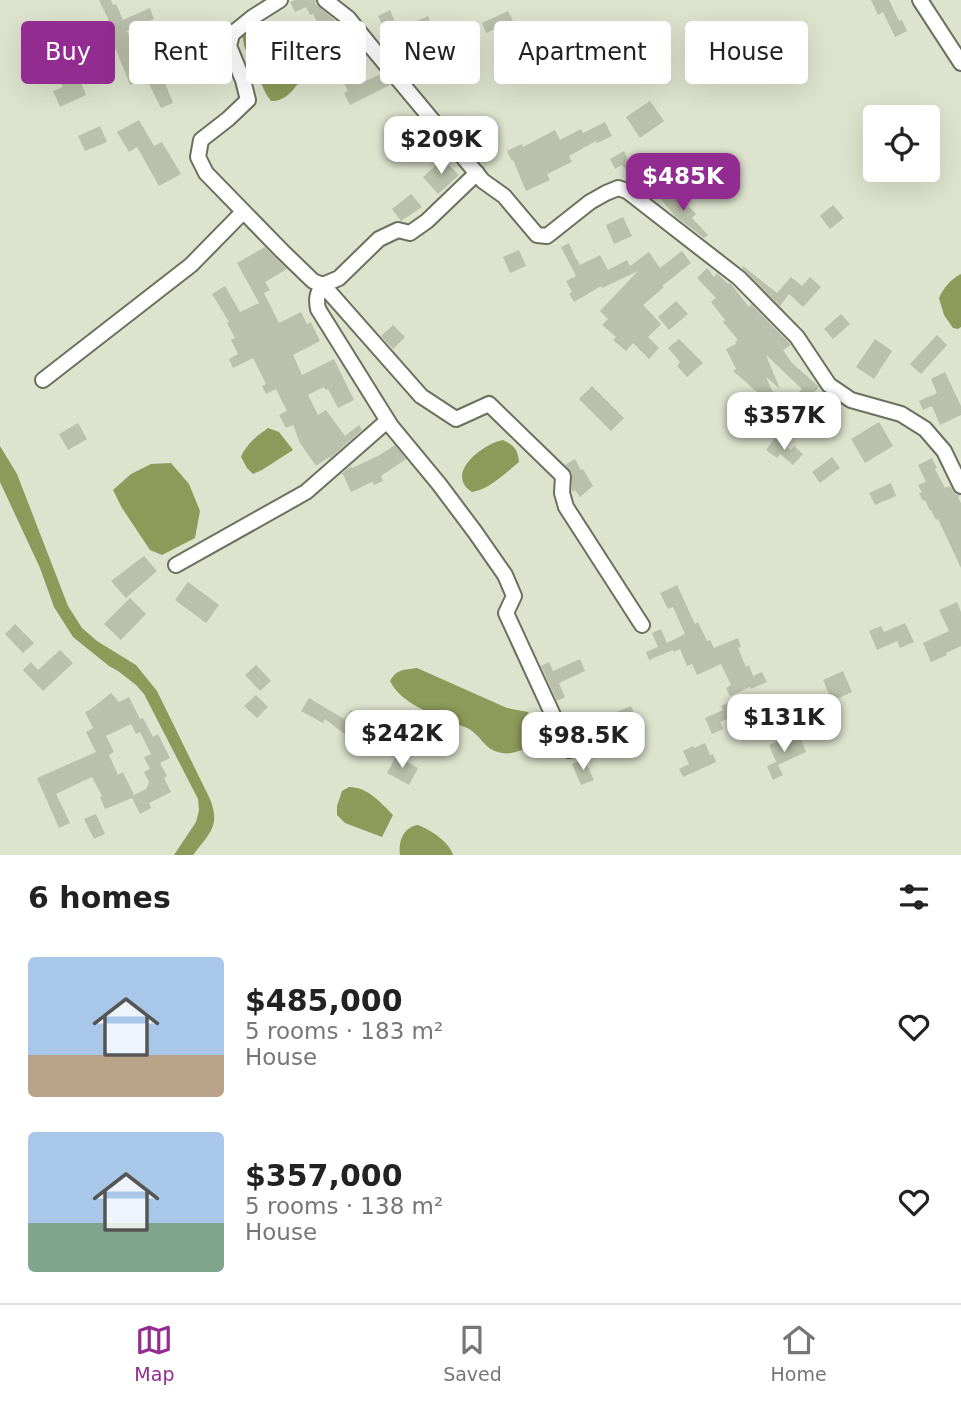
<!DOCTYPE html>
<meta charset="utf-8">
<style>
body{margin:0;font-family:"DejaVu Sans",sans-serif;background:#f6f6f6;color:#222;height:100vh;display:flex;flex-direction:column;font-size:26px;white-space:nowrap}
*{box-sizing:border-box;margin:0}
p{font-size:23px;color:#767676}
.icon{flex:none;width:38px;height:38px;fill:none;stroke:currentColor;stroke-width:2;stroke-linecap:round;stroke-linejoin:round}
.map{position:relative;height:855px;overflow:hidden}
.details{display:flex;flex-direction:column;background:#fff;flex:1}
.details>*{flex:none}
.guide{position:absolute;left:21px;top:21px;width:920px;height:63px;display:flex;gap:14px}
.fabs{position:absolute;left:863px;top:105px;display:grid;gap:14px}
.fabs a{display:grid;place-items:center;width:77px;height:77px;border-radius:7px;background:#fff;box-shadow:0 7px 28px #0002;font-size:35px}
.price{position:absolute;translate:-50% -60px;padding:0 16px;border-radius:14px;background:#fff;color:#222;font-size:23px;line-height:46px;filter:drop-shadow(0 2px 4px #0008)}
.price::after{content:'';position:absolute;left:50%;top:42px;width:21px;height:16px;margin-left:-10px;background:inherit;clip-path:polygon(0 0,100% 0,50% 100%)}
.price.selected{background:#932c90;color:#fff}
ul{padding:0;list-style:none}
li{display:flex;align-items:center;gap:21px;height:175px;padding:0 28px}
li span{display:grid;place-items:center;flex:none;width:196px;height:140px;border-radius:7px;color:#555}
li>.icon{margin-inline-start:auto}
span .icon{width:84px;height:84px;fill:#fffc;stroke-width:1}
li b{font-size:30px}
h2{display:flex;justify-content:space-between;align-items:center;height:84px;padding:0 28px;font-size:30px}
.pill{padding:0 24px;border-radius:7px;background:#fff;box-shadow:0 7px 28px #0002;font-size:24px;line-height:63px}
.pill.selected{background:#932c90;color:#fff}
.tab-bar{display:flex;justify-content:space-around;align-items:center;height:98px;border-top:2px solid #e0e0e0;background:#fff;font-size:19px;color:#767676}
.tab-bar a{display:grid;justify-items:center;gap:4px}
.tab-bar .selected{color:#932c90}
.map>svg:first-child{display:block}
.water{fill:#8c9b5a}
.building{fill:#bac0ab;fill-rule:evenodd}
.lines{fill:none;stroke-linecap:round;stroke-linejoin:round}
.street-casing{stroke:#6c715e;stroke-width:18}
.street{stroke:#fff;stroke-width:14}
</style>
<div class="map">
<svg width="961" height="855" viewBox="0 0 961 855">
<rect width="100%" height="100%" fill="#dee3ce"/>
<g class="water">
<path d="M 252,28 C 282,33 296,51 301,80 C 293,90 285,102 271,101 L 266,94 L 244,46 L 242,32 Z"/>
<path d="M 961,274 L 961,327 L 958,329 L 953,328 L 944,315 L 939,298 C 944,287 950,280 961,274 Z"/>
<path d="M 268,428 L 279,432 L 293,450 L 262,470 L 253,474 L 247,468 L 241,457 C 246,444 257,436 268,428 Z"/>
<path d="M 503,440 C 514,445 518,450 519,462 C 505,473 490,489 472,492 C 444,474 482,444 503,440 Z"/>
<path d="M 0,446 L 17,474 L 68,606 L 82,628 L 97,641 L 136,665 L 157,691 L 210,799 C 221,826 209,834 193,855 L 174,855 L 196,822 L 199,810 L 198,799 L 144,694 L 136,685 L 118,671 L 109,666 L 73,637 L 54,607 L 40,568 L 0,482 Z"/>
<path d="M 171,463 L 189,484 L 200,511 L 195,538 L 162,555 L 150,550 L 122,508 L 113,490 L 131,474 L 151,464 Z"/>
<path d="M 417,668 L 507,708 L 528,712 L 536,737 L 533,745 C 524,749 513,755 502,753 C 485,750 484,740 472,731 C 467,727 459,725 452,723 C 431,714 400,702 390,681 C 397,669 403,670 417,668 Z"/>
<path d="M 349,787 C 368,787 380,802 393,815 L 382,837 L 345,823 L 337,815 L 337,806 L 342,791 Z"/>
<path d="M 418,825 C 431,830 449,842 453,855 L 400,855 C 398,842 403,827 418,825 Z"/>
</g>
<g class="building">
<path d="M 99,0 L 111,0 L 113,5 L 116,4 L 123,20 L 150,8 L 154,19 L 127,31 L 137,52 L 156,44 L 159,51 L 171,46 L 186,74 L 165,83 L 173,103 L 161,108 L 146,78 L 130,85 L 113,42 L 99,49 L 95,40 L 111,34 L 107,24 L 110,23 Z"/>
<path d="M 295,0 L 316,0 L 315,5 L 316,4 L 338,23 L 322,31 L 313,14 L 310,15 L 306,7 L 295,12 L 290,2 Z"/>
<path d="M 871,0 L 889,0 L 899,21 L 902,20 L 907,31 L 895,37 L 883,12 L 878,15 Z"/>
<path d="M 390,10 L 398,29 L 428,16 L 432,25 L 402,38 L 403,41 L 386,49 L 382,40 L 388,37 L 378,16 Z"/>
<path d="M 508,11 L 513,21 L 486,33 L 482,23 Z"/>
<path d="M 324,33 L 330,45 L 309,55 L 303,43 Z"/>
<path d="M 343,55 L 350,70 L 354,68 L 361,83 L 381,74 L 390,85 L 350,105 L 344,93 L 348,91 L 332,61 Z"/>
<path d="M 69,64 L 76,81 L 80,80 L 86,95 L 60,107 L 53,91 L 63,87 L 55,70 Z"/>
<path d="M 650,101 L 664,121 L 640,138 L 626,117 Z"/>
<path d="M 139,120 L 154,146 L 162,142 L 181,174 L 159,186 L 137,147 L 129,152 L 117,132 Z"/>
<path d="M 605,122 L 612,136 L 597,143 L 596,141 L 569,156 L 572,162 L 547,174 L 550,180 L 526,191 L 513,160 L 512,161 L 507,151 L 522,144 L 523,147 L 555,130 L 560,140 L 581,129 L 583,133 Z"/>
<path d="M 100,126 L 107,142 L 85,151 L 78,136 Z"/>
<path d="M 624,151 L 633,169 L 640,163 L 648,172 L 644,175 L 658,192 L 651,197 L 641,190 L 622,165 L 615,169 L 610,159 Z"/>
<path d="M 443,159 L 459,175 L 438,194 L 423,177 Z"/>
<path d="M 668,191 L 686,208 L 688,206 L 696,214 L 692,218 L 708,235 L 704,238 L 675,216 L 660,198 Z"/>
<path d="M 411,194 L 422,207 L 401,221 L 392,209 Z"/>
<path d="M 833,205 L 844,218 L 830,229 L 820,216 Z"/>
<path d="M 623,217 L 632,236 L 614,244 L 606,225 Z"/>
<path d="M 569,243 L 576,259 L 577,259 L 580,265 L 600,255 L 608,270 L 627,260 L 630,266 L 649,252 L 660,268 L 682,251 L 691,263 L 662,286 L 664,287 L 643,305 L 661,324 L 648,337 L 659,348 L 649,359 L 633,343 L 626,351 L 613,340 L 616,337 L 602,325 L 608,319 L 600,311 L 638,271 L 602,288 L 601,286 L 574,302 L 569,294 L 572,292 L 566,281 L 576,276 L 561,247 Z"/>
<path d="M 265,247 L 287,269 L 265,282 L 270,290 L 264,293 L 279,323 L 301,312 L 307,324 L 311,322 L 320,341 L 293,355 L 302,375 L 334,359 L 354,400 L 338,408 L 328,389 L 326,390 L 324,387 L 308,395 L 318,415 L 326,410 L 345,436 L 359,425 L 362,430 L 330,458 L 329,457 L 316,466 L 300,443 L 293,425 L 286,428 L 279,415 L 287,411 L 276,389 L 266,394 L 262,386 L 266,384 L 253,358 L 233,368 L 229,359 L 238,354 L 231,340 L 235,338 L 227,323 L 229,322 L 212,294 L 225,286 L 240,312 L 259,303 L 237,263 Z"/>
<path d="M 519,250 L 526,266 L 510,273 L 503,257 Z"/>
<path d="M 743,266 L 777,293 L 791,277 L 802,286 L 810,277 L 821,287 L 803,307 L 789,294 L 780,306 L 742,268 Z"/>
<path d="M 707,268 L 714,277 L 717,273 L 728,284 L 729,283 L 731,284 L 749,307 L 751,304 L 789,343 L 791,345 L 783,350 L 792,363 L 819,387 L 807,400 L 799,404 L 793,400 L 802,389 L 766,355 L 780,389 L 766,377 L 783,414 L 780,413 L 786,425 L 769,415 L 768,411 L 765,412 L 764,409 L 762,410 L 753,404 L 764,398 L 733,371 L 736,369 L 726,349 L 736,344 L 735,342 L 738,340 L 723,322 L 725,320 L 711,302 L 716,298 L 697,278 Z"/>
<path d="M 676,301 L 688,314 L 669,330 L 658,317 Z"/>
<path d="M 841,314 L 850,324 L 833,339 L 824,329 Z"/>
<path d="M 393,325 L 405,337 L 393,349 L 381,336 Z"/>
<path d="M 937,335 L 947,345 L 921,374 L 910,364 Z"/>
<path d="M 679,339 L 703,363 L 687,377 L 677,366 L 680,362 L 668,348 Z"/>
<path d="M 875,339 L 892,351 L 874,379 L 856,367 Z"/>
<path d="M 945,372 L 961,406 L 961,415 L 940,425 L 932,406 L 923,410 L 919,401 L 937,393 L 931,379 Z"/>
<path d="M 592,386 L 624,418 L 611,431 L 579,399 Z"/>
<path d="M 815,403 L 841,416 L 830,437 L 802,423 Z"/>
<path d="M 879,422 L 893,446 L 865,463 L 851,439 Z"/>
<path d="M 78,423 L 87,439 L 68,450 L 59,434 Z"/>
<path d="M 775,438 L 791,450 L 794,446 L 803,454 L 793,465 L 780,454 L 777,458 L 766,450 Z"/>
<path d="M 395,445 L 406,459 L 381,476 L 383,481 L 374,485 L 372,482 L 351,492 L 343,474 L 340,475 L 351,466 L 352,468 L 378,456 Z"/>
<path d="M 832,457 L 840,468 L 820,483 L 812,472 Z"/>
<path d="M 932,458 L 937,468 L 935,469 L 945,488 L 950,486 L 955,494 L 961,496 L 958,497 L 961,503 L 961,568 L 938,519 L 936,520 L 931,510 L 930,511 L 925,500 L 923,501 L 919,493 L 922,492 L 918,485 L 926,482 L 918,465 Z"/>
<path d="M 575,459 L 581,470 L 583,469 L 593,486 L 580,497 L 575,490 L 572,492 L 572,473 L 565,465 Z"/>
<path d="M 891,483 L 896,496 L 875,505 L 869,493 Z"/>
<path d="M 144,556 L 157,571 L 126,598 L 111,581 Z"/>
<path d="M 188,582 L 219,605 L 206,623 L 175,600 Z"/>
<path d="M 677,585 L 695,624 L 698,622 L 707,641 L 710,640 L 714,648 L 738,638 L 741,647 L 738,648 L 746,667 L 749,665 L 753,676 L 762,672 L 767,682 L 751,689 L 750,687 L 730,696 L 726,688 L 731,685 L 721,664 L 697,675 L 692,664 L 687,666 L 680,649 L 674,652 L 673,650 L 649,660 L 646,652 L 658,647 L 652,633 L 661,629 L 667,643 L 685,634 L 673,607 L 668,609 L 660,593 Z"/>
<path d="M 130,598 L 146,614 L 121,640 L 104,624 Z"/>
<path d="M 957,602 L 961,612 L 961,646 L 946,653 L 947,655 L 931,662 L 923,643 L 949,631 L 939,610 Z"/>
<path d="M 905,623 L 914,642 L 900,648 L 897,641 L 877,650 L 869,631 L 881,626 L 884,632 Z"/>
<path d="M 15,624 L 34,643 L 23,653 L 5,634 Z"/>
<path d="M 60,650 L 73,663 L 43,691 L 23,670 L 31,662 L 38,670 Z"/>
<path d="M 580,659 L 585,671 L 559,683 L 565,697 L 557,701 L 541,666 L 549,662 L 553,671 Z"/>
<path d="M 256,665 L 271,681 L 260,691 L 245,675 Z"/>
<path d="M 843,671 L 852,692 L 832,701 L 823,680 Z"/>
<path d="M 111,693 L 119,702 L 129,697 L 140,719 L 143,718 L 153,737 L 158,734 L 170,758 L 160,763 L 167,776 L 164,778 L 171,792 L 149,803 L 151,808 L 140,814 L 132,798 L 105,809 L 100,797 L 102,796 L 92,777 L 56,794 L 70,823 L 59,828 L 37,778 L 96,752 L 86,732 L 93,728 L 85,712 L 91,709 ZM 131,724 L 136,734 L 140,732 L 151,754 L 144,757 L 150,769 L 144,772 L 149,782 L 146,789 L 134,795 L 123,772 L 118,775 L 109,755 L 114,752 L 106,736 Z"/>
<path d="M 256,695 L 268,707 L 257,718 L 244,706 Z"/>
<path d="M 309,698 L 344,719 L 351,710 L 365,721 L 351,739 L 325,719 L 323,723 L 301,711 Z"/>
<path d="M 734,700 L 740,713 L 720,722 L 723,729 L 712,734 L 705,718 L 723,710 L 721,706 Z"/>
<path d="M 631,706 L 639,724 L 617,733 L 609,715 Z"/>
<path d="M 800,737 L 806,752 L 778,765 L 783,775 L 773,780 L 767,766 L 776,762 L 769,745 L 783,739 L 785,743 Z"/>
<path d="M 705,743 L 710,755 L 713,754 L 716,762 L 683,777 L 679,769 L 689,764 L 683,751 L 693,746 L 694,748 Z"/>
<path d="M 396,756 L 418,768 L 409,785 L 387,773 Z"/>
<path d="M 584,759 L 594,780 L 581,785 L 572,764 Z"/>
<path d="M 96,814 L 105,834 L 94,839 L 84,819 Z"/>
</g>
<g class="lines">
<g class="street-casing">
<g id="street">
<path d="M 280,0 L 253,17 L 232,34 L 229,46 L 243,80 L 248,100 L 228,119 L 201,140 L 198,157 L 206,173 L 282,251 L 313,281 L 323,285 L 339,278 L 379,239 L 398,230 L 410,233 L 427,221 L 477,173"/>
<path d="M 325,0 L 348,18 L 373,49 L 483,181 L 504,196 L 537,235 L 547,236 L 590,202 L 606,193 L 618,188 L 627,191 L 739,278 L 797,337 L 829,385 L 851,400 L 901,414 L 925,429 L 944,451 L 961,486"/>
<path d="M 920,0 L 961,63"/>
<path d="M 43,380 L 191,265 L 243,212"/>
<path d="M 176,565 L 306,492 L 387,421"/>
<path d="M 569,750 L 506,613 L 514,596 L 505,575 L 475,532 L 439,484 L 391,426 L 318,309 C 316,299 317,293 323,285 L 421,396 L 456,419 L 489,404 L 563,476 L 562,493 L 566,507 L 642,625"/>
</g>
</g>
<use href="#street" class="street"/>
</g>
</svg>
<div class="fabs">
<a><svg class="icon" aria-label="locate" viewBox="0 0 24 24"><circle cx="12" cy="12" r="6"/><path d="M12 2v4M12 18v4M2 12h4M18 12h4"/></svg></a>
</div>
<b class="price" style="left:441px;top:176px">$209K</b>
<b class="price selected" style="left:683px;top:213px">$485K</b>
<b class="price" style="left:784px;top:452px">$357K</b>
<b class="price" style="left:784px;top:754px">$131K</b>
<b class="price" style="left:402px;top:770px">$242K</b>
<b class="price" style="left:583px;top:772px">$98.5K</b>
<div class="guide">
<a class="pill selected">Buy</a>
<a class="pill">Rent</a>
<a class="pill">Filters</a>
<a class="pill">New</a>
<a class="pill">Apartment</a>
<a class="pill">House</a>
</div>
</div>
<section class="details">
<h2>6 homes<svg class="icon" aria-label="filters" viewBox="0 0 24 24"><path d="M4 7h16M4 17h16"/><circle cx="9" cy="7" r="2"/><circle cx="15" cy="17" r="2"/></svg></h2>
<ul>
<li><span style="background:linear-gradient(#a9c7e8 70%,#b9a48a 0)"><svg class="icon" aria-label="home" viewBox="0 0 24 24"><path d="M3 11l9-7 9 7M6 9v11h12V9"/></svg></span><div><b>$485,000</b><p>5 rooms · 183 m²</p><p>House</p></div><svg class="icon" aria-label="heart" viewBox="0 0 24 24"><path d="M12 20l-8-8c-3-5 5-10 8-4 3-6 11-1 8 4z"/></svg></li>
<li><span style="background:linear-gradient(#a9c7e8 65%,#7fa58c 0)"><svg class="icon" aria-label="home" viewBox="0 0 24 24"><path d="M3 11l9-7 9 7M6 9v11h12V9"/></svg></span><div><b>$357,000</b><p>5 rooms · 138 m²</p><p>House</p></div><svg class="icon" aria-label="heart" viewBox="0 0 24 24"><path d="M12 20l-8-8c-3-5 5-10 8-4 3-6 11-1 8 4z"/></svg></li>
</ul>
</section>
<nav class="tab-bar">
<a class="selected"><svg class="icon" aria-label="map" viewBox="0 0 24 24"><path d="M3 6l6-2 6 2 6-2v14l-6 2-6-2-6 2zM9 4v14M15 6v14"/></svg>Map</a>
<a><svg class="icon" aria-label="saved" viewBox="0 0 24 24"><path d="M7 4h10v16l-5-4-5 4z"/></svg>Saved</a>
<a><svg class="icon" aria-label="home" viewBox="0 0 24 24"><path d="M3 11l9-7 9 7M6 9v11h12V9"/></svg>Home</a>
</nav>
